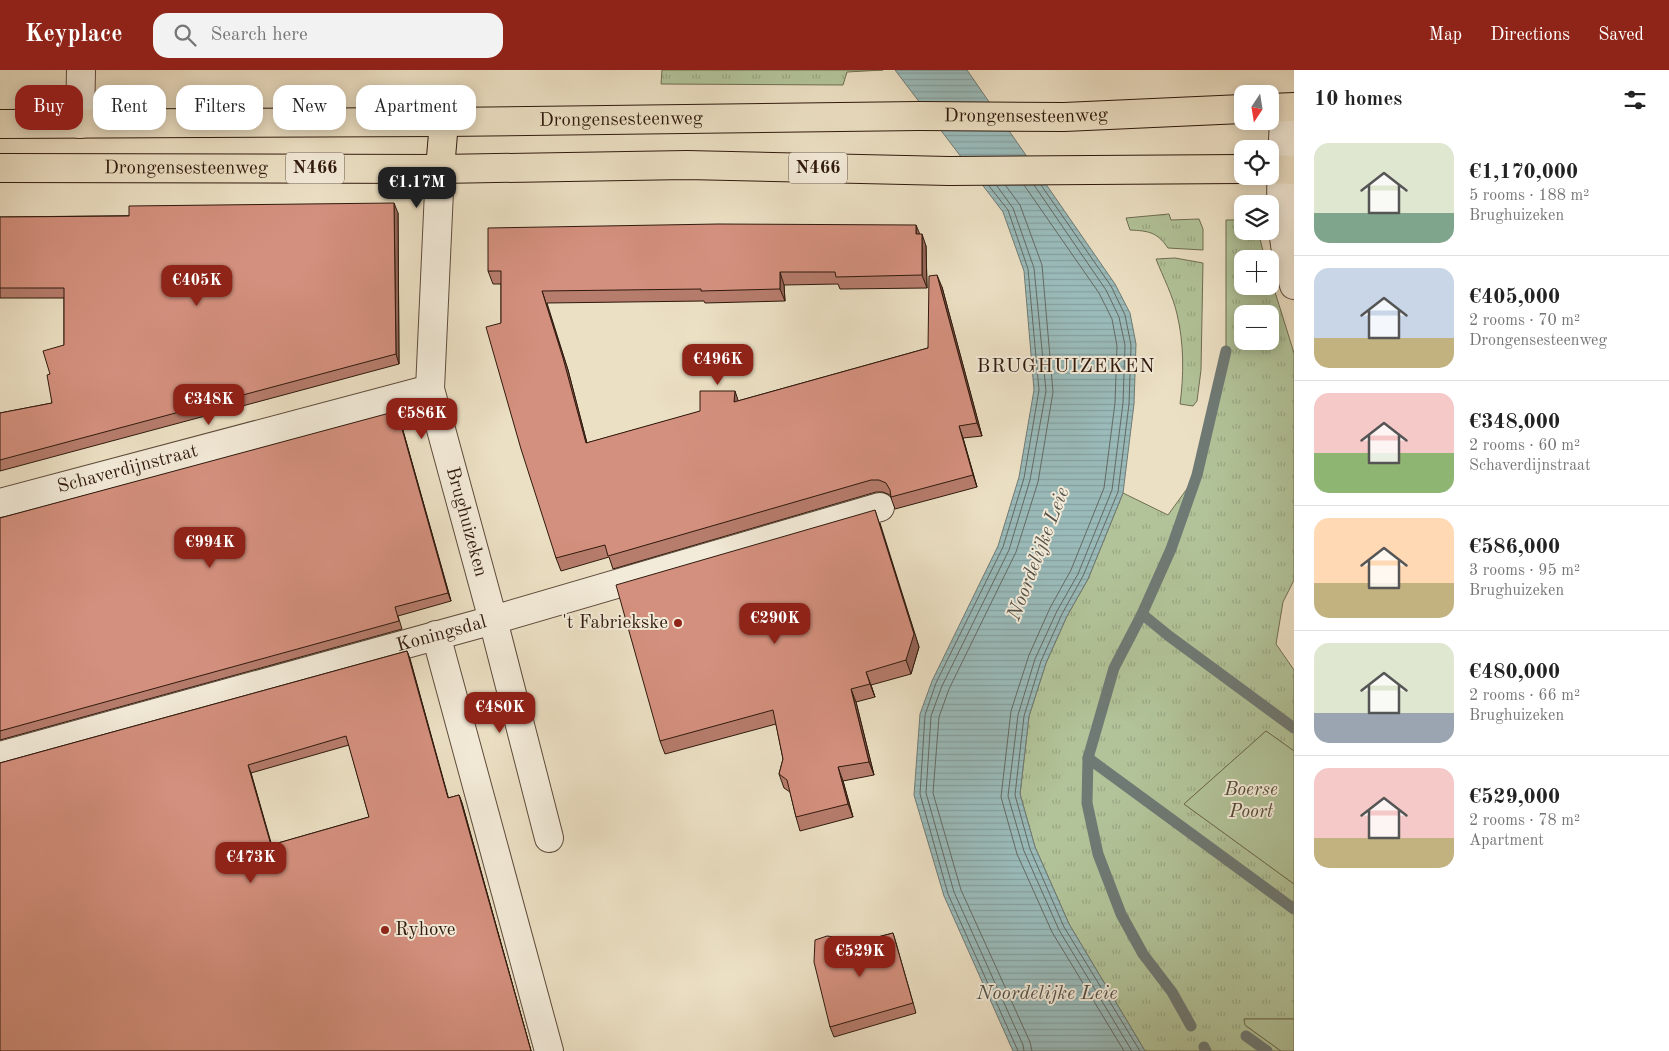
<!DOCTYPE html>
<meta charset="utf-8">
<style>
body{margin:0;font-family:"Old Standard TT",serif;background:#f2f2f2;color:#222;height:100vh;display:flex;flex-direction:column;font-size:19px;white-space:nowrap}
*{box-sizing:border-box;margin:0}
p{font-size:16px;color:#767676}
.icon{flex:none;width:28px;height:28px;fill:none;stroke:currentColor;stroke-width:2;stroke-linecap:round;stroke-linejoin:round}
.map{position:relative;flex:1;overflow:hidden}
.panel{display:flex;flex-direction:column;background:#fff;width:375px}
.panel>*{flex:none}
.hud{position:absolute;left:15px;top:15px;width:475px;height:45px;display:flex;gap:10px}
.needle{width:32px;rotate:192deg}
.tools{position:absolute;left:1234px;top:15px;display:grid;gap:10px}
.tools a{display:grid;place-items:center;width:45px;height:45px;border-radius:10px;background:#fff;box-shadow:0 2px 12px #0003;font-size:25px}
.price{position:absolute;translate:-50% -42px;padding:0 11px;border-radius:10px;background:#8f2418;color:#fff;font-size:16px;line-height:32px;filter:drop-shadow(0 1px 2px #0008)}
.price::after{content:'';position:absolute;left:50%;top:30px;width:15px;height:11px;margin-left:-8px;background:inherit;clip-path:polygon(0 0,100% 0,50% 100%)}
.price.selected{background:#222;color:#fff}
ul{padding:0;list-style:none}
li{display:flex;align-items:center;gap:15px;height:125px;padding:0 20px}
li+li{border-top:1px solid #e0e0e0}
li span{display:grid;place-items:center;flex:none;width:140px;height:100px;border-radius:15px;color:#555}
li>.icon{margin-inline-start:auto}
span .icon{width:60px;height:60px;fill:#fffc;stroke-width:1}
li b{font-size:21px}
h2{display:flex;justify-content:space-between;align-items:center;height:60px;padding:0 20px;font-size:21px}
.tag{padding:0 18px;border-radius:15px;background:#fff;box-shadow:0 2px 12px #0003;font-size:18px;line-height:45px}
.tag.selected{background:#8f2418;color:#fff}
header{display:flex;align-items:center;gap:30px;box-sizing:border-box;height:70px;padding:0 25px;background:#8f2418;color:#fff}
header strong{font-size:24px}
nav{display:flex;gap:28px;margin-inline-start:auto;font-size:18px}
.search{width:350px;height:45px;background:#f2f2f2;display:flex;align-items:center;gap:12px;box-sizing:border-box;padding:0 18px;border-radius:15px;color:#767676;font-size:19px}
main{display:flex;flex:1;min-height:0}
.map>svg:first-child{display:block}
.grass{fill:url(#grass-tufts);stroke:#706e53;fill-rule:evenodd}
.garden{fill:#b2c399;stroke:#706e53}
.water{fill:url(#water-rules);stroke:#6f7a75}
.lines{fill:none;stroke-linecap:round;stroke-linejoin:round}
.shore{stroke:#646a64;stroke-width:1}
.stream{stroke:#6f7a75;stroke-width:11}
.minor-casing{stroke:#5e4b3b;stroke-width:30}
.major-casing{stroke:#2f190d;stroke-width:30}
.minor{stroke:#f3ebd9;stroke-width:28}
.major{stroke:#ece0c4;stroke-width:28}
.wall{fill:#b67c6c;stroke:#2f190d;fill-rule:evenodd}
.shaded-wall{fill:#946558;stroke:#2f190d}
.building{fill:#d4907e;stroke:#2f190d;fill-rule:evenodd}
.poi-dot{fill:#8f2418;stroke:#f3ebd9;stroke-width:2}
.labels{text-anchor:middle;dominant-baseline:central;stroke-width:4;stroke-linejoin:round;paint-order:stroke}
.shield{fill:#f3ebd9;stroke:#6a584a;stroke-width:1}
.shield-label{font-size:18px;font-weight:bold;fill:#2f190d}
.street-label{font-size:19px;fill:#2f190d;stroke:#f3ebd9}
.poi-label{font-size:19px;fill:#2f190d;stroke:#f3ebd9;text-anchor:end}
.park-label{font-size:19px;font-style:italic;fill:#564c37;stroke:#f3ebd9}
.neighbourhood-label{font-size:20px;letter-spacing:1px;fill:#2f190d;stroke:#f3ebd9}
.water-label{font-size:20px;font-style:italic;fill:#54524a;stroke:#f3ebd9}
</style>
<header>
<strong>Keyplace</strong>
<div class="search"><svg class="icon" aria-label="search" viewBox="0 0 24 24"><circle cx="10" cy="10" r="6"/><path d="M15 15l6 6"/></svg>Search here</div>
<nav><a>Map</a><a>Directions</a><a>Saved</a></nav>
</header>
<main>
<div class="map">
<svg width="1294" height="981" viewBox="0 0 1294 981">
<defs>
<pattern id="grass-tufts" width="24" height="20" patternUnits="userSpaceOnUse" patternTransform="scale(1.25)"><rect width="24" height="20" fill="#b2c399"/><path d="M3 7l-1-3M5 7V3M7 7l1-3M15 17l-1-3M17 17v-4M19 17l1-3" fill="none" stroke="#99a783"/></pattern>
<pattern id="water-rules" width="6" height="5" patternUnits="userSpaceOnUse" patternTransform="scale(1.25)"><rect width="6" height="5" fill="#9abbba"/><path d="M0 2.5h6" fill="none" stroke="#85a09f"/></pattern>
</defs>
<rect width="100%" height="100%" fill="#ece0c4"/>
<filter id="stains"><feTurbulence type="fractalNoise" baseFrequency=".004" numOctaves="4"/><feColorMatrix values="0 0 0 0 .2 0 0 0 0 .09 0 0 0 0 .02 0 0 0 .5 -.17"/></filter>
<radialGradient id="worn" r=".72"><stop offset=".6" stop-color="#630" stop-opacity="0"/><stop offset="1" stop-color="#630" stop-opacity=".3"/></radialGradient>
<g class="grass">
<path d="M 662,0 L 883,0 L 847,2 L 843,15 L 661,14 Z"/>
<path d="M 1169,144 L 1171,150 L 1199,149 L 1203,159 L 1203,180 L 1168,178 C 1157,162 1149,161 1130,160 L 1126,148 Z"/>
<path d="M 1226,150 L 1242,150 L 1242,161 L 1258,161 L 1265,189 L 1242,189 L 1242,216 L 1270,216 L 1270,206 L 1294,283 L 1294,510 L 1283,532 L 1276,574 L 1294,600 L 1294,681 L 1266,661 L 1184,734 L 1294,814 L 1294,949 L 1244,949 L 1246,956 L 1281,981 L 1145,981 L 1069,854 L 1035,777 L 1020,724 L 1029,646 L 1046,593 L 1067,546 L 1088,509 L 1123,423 L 1168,445 L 1197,405 L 1226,281 ZM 1242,244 L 1270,244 L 1270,271 L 1242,271 Z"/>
<path d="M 1175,188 L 1203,193 L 1201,300 L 1197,331 L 1193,336 L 1180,334 C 1184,305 1184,273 1177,244 C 1173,226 1163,207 1156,189 Z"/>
</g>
<g class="garden">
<path d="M 1266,661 L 1294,681 L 1294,814 L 1184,734 Z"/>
<path d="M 1244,949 L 1294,949 L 1294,981 L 1281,981 L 1245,955 Z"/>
</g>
<path class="water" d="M 895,0 L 967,0 L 1115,214 L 1130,243 L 1136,274 L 1134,334 L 1123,423 L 1088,509 L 1067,546 L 1046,593 L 1029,646 L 1020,724 L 1035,777 L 1069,854 L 1145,981 L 1013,981 L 944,826 L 914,725 L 920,644 L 932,611 L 998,476 L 1019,407 L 1034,320 L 1024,201 L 1003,142 Z"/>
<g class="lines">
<g class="shore">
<path d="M 1024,115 L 1099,223 L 1112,249 L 1117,276 L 1115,333 L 1104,418 L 1071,500 L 1050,538 L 1029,585 L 1011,641 L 1001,727 L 1017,784 L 1052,862 L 1124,981"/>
<path d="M 1034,115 L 1106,220 L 1119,247 L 1125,275 L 1123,333 L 1112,420 L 1078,504 L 1057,541 L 1035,589 L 1018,645 L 1008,726 L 1024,781 L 1059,860 L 1132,981"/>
<path d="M 1041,115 L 1111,216 L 1125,245 L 1131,275 L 1129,334 L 1118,422 L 1083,506 L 1062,544 L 1041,591 L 1024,646 L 1015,725 L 1030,779 L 1064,857 L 1140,981"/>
<path d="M 989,116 L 1008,140 L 1028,199 L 1039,320 L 1024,408 L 1003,477 L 936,613 L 925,645 L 920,724 L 948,824 L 1018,981"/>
<path d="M 997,116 L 1013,138 L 1034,198 L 1046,321 L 1030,410 L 1009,480 L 942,616 L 931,646 L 926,723 L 954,822 L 1023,975 L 1024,981"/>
<path d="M 1006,116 L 1020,135 L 1042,195 L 1053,322 L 1038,412 L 1016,482 L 949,619 L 939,647 L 933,723 L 961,820 L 1030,972 L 1032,981"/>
</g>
<g class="stream">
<path d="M 1142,544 L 1169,566 L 1294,658"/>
<path d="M 1088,688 L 1294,839"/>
<path d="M 1191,956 L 1172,922 L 1143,884 L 1121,844 L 1098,784 L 1087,733 L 1088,688 L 1114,598 L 1142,544 L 1171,479 L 1197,405 L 1226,281"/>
<path d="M 1246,966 L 1267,981"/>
<path d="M 1204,977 L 1206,981"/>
</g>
<g class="minor-casing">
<g id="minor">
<path d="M 1285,38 C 1281,98 1276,157 1294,215"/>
<path d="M 80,54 L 81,0"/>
<path id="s1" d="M 440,99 L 430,319 L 493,550 L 549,768"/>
<path id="s2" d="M 0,433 L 430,319"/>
<path d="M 436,565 L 549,981"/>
<path id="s3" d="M 0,686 L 493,550 L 880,437"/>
</g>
</g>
<g class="major-casing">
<g id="major">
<path d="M 1270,38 L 1294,37"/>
<path id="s4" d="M 0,54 L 444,52 L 919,46 L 1064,47 L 1242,39"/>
<path id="s5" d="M 0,98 L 440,99 L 687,95 L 949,101 L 1242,99"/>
<path d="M 440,99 L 444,52"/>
<path d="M 1270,99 L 1294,100"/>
</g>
</g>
<use href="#minor" class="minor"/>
<use href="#major" class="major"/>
</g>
<g class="wall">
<path d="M 398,143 L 399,294 L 0,401 L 0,343 L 52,333 L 50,304 L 64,275 L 64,228 L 0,228 L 0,147 Z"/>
<path d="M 920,164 L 926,176 L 927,218 L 840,219 L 838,214 L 784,215 L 785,231 L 705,233 L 704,231 L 547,233 L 568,300 L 587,373 L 928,278 L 942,217 L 982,366 L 963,368 L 977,417 L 895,439 L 890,425 L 883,422 L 876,422 L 613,499 L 609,487 L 561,501 L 556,488 L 501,253 L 501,214 L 493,214 L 488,201 Z"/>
<path d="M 400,350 L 451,531 L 398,546 L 402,559 L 0,670 L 0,448 Z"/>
<path d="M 880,453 L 919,577 L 911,604 L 871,615 L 875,627 L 856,632 L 874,705 L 843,711 L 853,747 L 800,761 L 796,747 L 790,722 L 784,718 L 779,704 L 783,689 L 776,654 L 665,684 L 660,671 Z"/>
<path d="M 407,581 L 410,589 L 448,728 L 459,725 L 462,733 L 531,981 L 0,693 ZM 349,675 L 369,747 L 271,775 L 251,703 Z"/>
<path d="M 893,863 L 896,873 L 916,943 L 834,967 L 830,957 L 848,875 Z"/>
</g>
<g class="shaded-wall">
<path d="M 394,133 L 398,143 L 399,294 L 396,284 Z"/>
<path d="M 916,155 L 921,167 L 916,164 Z"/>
<path d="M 922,164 L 926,176 L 927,218 L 922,205 Z"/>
<path d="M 780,202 L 784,215 L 785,231 L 780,219 Z"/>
<path d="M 937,205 L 942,217 L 982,366 L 977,353 Z"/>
<path d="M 542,221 L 568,300 L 590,385 L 586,373 Z"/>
<path d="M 735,321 L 739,333 L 734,332 Z"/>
<path d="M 397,341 L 400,350 L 451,531 L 448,523 Z"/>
<path d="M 959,356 L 963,368 L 977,417 L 973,405 Z"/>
<path d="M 875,440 L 919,577 L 911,604 L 906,590 Z"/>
<path d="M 407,581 L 410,589 L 451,737 L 448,728 Z"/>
<path d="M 866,602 L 871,615 L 875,627 L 870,614 Z"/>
<path d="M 851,619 L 856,632 L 874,705 L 869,692 Z"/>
<path d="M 248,695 L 251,703 L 274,783 L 271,775 Z"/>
<path d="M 838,697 L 843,711 L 853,747 L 848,734 Z"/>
<path d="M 459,725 L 462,733 L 531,981 Z"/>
</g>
<g class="building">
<path d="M 394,133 L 396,284 L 0,390 L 0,343 L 52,333 L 47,305 L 50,304 L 43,281 L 64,275 L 64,218 L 0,218 L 0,147 L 129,146 L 129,136 Z"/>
<path d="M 718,154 L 916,155 L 916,164 L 922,164 L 922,205 L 836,207 L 835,202 L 780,202 L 780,219 L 701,221 L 701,219 L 542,221 L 563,288 L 586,373 L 700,341 L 700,321 L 735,321 L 734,332 L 928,278 L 929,206 L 937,205 L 977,353 L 959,356 L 973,405 L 891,427 L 890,420 L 886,413 L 879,410 L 871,410 L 608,486 L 605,475 L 556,488 L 521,379 L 486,257 L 501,253 L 501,201 L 488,201 L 488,158 Z"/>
<path d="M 397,341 L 448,523 L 395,537 L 399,551 L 0,661 L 0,448 Z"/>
<path d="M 875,440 L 914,564 L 906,590 L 866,602 L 870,614 L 851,619 L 869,692 L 838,697 L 848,734 L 796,747 L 787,710 L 779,704 L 783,689 L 773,640 L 660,671 L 616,515 Z"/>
<path d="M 407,581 L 448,728 L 459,725 L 531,981 L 0,981 L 0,693 ZM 346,666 L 369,747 L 271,775 L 248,695 Z"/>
<path d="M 893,863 L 913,933 L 830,957 L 814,892 L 815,870 L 827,866 L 835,867 L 848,875 Z"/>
</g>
<g class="poi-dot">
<circle cx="678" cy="553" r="5"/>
<circle cx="385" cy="860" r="5"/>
</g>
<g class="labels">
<g class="shield">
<rect x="286" y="82.5" width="58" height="31" rx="4"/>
<rect x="789" y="82.5" width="58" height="31" rx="4"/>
</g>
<g class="shield-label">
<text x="315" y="98">N466</text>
<text x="818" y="98">N466</text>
</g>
<g class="street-label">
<text stroke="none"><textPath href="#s4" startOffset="1026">Drongensesteenweg</textPath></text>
<text stroke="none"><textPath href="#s4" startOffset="621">Drongensesteenweg</textPath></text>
<text stroke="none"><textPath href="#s5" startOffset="186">Drongensesteenweg</textPath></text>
<text stroke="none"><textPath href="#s2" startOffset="132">Schaverdijnstraat</textPath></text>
<text stroke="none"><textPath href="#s1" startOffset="358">Brughuizeken</textPath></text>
<text stroke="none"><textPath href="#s3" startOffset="458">Koningsdal</textPath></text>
</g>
<g class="poi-label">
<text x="668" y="553">'t Fabriekske</text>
<text x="395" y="860" text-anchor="start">Ryhove</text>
</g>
<g class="park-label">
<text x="1251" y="720">Boerse<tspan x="1251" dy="22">Poort</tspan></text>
</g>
<g class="neighbourhood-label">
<text x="1066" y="297">BRUGHUIZEKEN</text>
</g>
<g class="water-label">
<text transform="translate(1039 484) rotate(-69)">Noordelijke Leie</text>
<text x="1047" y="924">Noordelijke Leie</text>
</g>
</g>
<rect width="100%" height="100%" filter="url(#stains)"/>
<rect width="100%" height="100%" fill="url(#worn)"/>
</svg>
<div class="tools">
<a><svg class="needle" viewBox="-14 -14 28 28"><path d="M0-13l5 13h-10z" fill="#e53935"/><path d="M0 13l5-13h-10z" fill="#767676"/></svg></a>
<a><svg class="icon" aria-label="locate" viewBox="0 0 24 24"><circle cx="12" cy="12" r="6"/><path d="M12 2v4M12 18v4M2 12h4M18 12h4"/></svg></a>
<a><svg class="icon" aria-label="layers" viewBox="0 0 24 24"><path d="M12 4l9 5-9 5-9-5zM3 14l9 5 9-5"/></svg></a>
<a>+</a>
<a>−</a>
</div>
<b class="price selected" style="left:417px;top:139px">€1.17M</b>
<b class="price" style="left:197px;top:237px">€405K</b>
<b class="price" style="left:718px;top:316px">€496K</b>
<b class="price" style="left:209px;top:356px">€348K</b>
<b class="price" style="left:422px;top:370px">€586K</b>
<b class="price" style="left:210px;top:499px">€994K</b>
<b class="price" style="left:775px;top:575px">€290K</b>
<b class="price" style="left:500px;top:664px">€480K</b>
<b class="price" style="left:251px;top:814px">€473K</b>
<b class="price" style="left:860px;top:908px">€529K</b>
<div class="hud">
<a class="tag selected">Buy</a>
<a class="tag">Rent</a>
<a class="tag">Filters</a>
<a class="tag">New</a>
<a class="tag">Apartment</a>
</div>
</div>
<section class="panel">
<h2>10 homes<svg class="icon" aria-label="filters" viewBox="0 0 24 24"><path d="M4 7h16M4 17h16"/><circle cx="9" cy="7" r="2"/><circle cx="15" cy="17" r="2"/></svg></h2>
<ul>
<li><span style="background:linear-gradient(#dfe7d0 70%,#7fa58c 0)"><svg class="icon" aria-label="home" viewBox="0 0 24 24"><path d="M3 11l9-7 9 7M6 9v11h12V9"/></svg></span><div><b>€1,170,000</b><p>5 rooms · 188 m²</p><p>Brughuizeken</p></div></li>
<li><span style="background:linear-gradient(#c9d6e8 70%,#c2b280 0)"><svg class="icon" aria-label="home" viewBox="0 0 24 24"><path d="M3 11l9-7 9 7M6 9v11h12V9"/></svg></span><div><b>€405,000</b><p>2 rooms · 70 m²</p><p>Drongensesteenweg</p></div></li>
<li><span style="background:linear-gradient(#f6c9c9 60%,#8fb573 0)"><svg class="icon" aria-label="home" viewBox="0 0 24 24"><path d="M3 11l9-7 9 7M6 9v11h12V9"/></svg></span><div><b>€348,000</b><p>2 rooms · 60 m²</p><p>Schaverdijnstraat</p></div></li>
<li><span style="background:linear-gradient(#ffd9b3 65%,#c2b280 0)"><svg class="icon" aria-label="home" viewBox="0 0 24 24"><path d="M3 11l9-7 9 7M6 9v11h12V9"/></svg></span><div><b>€586,000</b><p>3 rooms · 95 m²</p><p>Brughuizeken</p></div></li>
<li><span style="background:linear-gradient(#dfe7d0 70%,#9aa5b1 0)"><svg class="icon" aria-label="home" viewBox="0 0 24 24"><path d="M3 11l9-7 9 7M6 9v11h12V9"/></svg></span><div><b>€480,000</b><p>2 rooms · 66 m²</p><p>Brughuizeken</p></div></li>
<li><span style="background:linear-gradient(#f6c9c9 70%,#c2b280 0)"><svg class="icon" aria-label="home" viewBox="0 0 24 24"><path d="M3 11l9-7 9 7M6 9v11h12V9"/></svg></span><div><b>€529,000</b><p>2 rooms · 78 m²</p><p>Apartment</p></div></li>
</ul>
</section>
</main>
